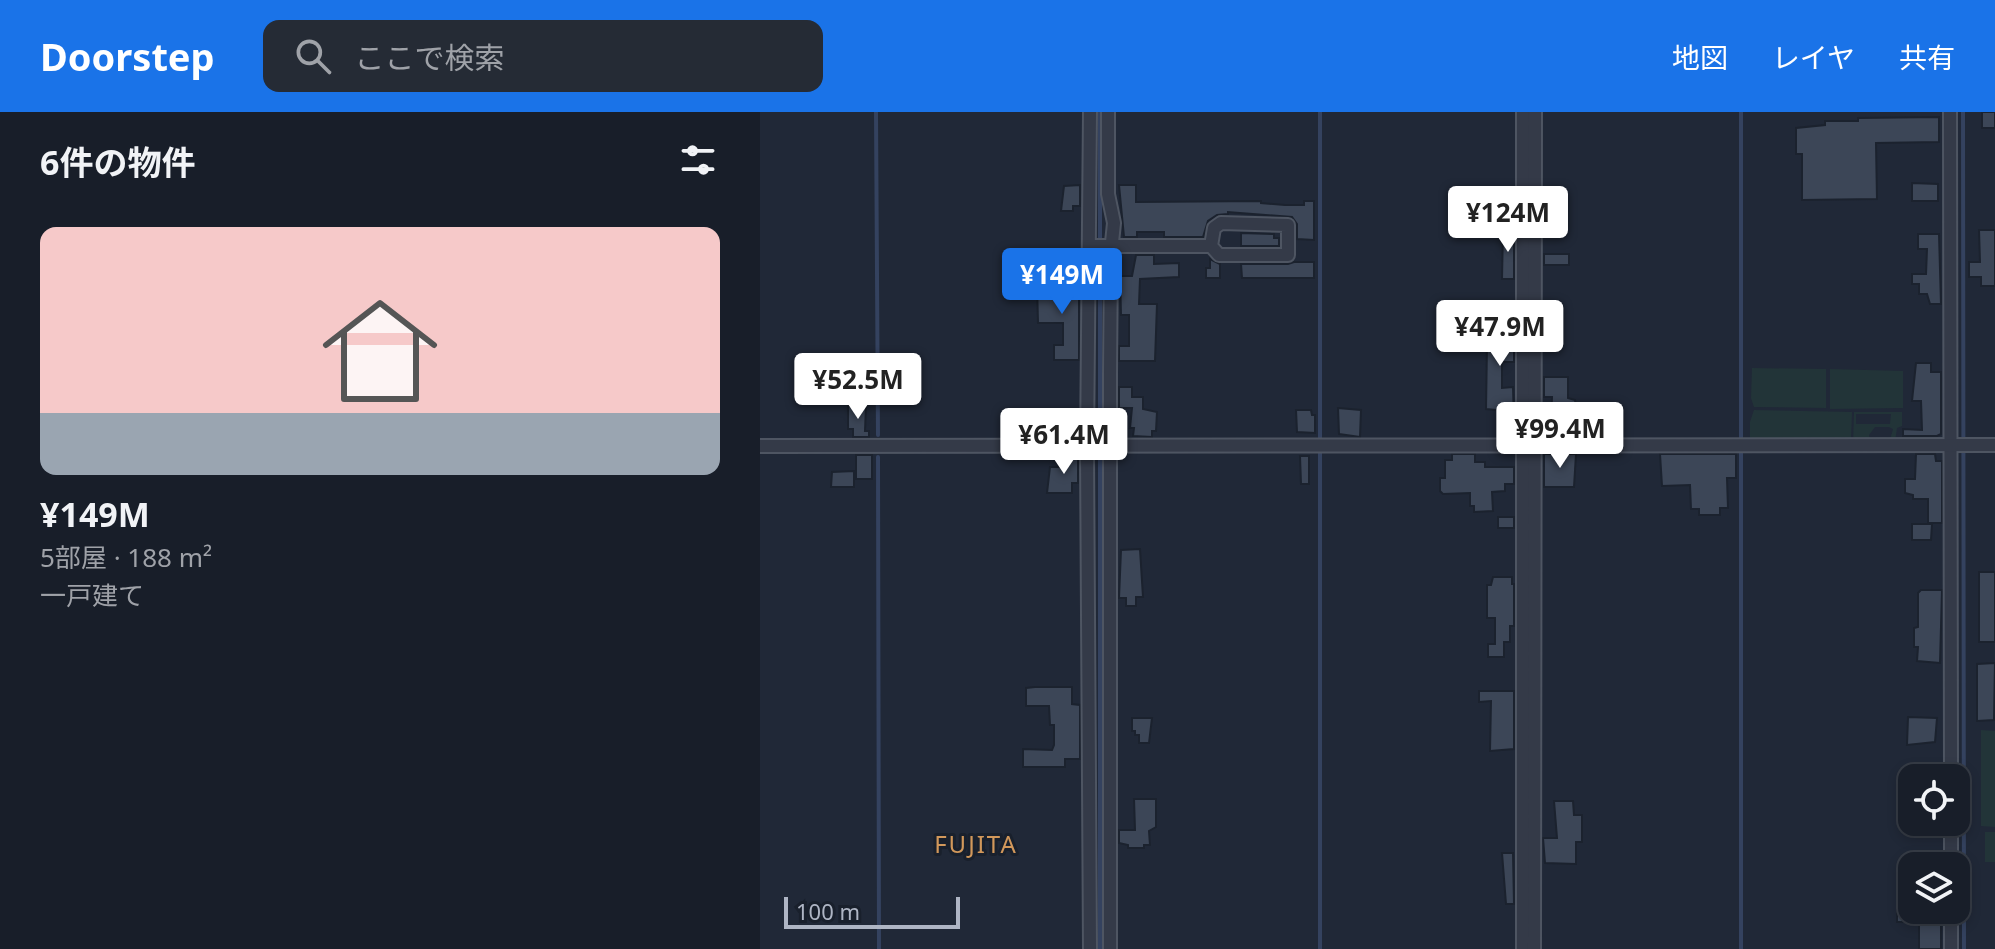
<!DOCTYPE html>
<html lang="ja">
<meta charset="utf-8">
<style>
body{margin:0;font-family:"Noto Sans","Noto Sans JP",sans-serif;background:#252b35;color:#f1f3f6;height:100vh;display:flex;flex-direction:column;font-size:30px;white-space:nowrap}
*{box-sizing:border-box;margin:0}
p{font-size:26px;color:#9fa2a8}
.icon{flex:none;width:44px;height:44px;fill:none;stroke:currentColor;stroke-width:2;stroke-linecap:round;stroke-linejoin:round}
.map{position:relative;flex:1;overflow:hidden}
.panel{display:flex;flex-direction:column;background:#181e29;width:760px}
.panel>*{flex:none}
.buttons{position:absolute;left:1138px;top:652px;display:grid;gap:16px}
.buttons a{display:grid;place-items:center;width:72px;height:72px;border-radius:16px;background:#181e29;box-shadow:0 4px 12px #0003,0 0 0 2px #363c46;font-size:40px}
.scale{position:absolute;left:24px;bottom:20px;width:176px;box-sizing:border-box;padding-left:8px;border:4px solid #aeb5c4;border-top:0;font-size:22px;line-height:28px;white-space:nowrap;color:#aeb5c4;-webkit-text-stroke:6px #19202c;paint-order:stroke}
.price{position:absolute;translate:-50% -68px;padding:0 18px;border-radius:8px;background:#fff;color:#222;font-size:26px;line-height:52px;filter:drop-shadow(0 2px 4px #0008)}
.price::after{content:'';position:absolute;left:50%;top:48px;width:24px;height:18px;margin-left:-12px;background:inherit;clip-path:polygon(0 0,100% 0,50% 100%)}
.price.current{background:#1a73e8;color:#fff}
ul{padding:0;list-style:none}
li{display:grid;align-content:center;gap:16px;height:424px;padding:0 40px}
li+li{border-top:2px solid #363c46}
li span{display:grid;place-items:center;height:248px;border-radius:16px;color:#555}
li>.icon{margin-inline-start:auto}
span .icon{width:144px;height:144px;fill:#fffc;stroke-width:1}
li b{font-size:34px}
h2{display:flex;justify-content:space-between;align-items:center;height:96px;padding:0 40px;font-size:34px}
header{display:flex;align-items:center;gap:48px;box-sizing:border-box;height:112px;padding:0 40px;background:#1a73e8;color:#fff}
header strong{font-size:38px}
nav{display:flex;gap:44px;margin-inline-start:auto;font-size:28px}
.search{width:560px;height:72px;background:#252b35;display:flex;align-items:center;gap:20px;box-sizing:border-box;padding:0 28px;border-radius:16px;color:#9fa2a8;font-size:30px}
main{display:flex;flex:1;min-height:0}
.map>svg:first-child{display:block}
.green{fill:#223438;fill-rule:evenodd}
.lines{fill:none;stroke-linecap:round;stroke-linejoin:round}
.stream{stroke:#34425f;stroke-width:4}
.building{fill:#3c4657;stroke:#1b222e;stroke-width:2}
.street-casing{stroke:#4e5562;stroke-width:16}
.street{stroke:#343a48;stroke-width:12}
.labels{text-anchor:middle;dominant-baseline:central;stroke-width:6;stroke-linejoin:round;paint-order:stroke}
.quarter-label{font-size:24px;letter-spacing:2px;fill:#d2985b;stroke:#19202c}
</style>
<header>
<strong>Doorstep</strong>
<div class="search"><svg class="icon" aria-label="search" viewBox="0 0 24 24"><circle cx="10" cy="10" r="6"/><path d="M15 15l6 6"/></svg>ここで検索</div>
<nav><a>地図</a><a>レイヤ</a><a>共有</a></nav>
</header>
<main>
<section class="panel">
<h2>6件の物件<svg class="icon" aria-label="filters" viewBox="0 0 24 24"><path d="M4 7h16M4 17h16"/><circle cx="9" cy="7" r="2"/><circle cx="15" cy="17" r="2"/></svg></h2>
<ul>
<li><span style="background:linear-gradient(#f6c9c9 75%,#9aa5b1 0)"><svg class="icon" aria-label="home" viewBox="0 0 24 24"><path d="M3 11l9-7 9 7M6 9v11h12V9"/></svg></span><div><b>¥149M</b><p>5部屋 · 188 m²</p><p>一戸建て</p></div></li>
</ul>
</section>
<div class="map">
<svg width="1235" height="837" viewBox="0 0 1235 837">
<rect width="100%" height="100%" fill="#202837"/>
<g class="green">
<path d="M 992,256 L 1066,257 L 1066,296 L 994,295 L 991,286 Z"/>
<path d="M 1070,257 L 1143,259 L 1143,296 L 1070,297 Z"/>
<path d="M 994,298 L 1092,300 L 1091,329 L 990,330 L 990,310 Z"/>
<path d="M 1094,300 L 1142,300 L 1142,314 L 1137,316 L 1135,330 L 1093,331 ZM 1096,302 L 1131,302 L 1130,312 L 1096,312 ZM 1115,315 L 1129,315 L 1133,317 L 1130,328 L 1110,328 L 1109,323 Z"/>
<path d="M 743,309 L 758,309 L 759,329 L 744,331 Z"/>
<path d="M 1221,618 L 1235,619 L 1235,715 L 1221,714 Z"/>
<rect x="1225" y="720" width="10" height="30"/>
</g>
<g class="lines">
<g class="stream">
<path d="M 116,0 L 118,323"/>
<path d="M 340,0 L 340,837"/>
<path d="M 560,0 L 560,327"/>
<path d="M 1203,0 L 1204,837"/>
<path d="M 118,345 L 119,837"/>
<path d="M 560,837 L 560,339"/>
<path d="M 981,837 L 981,0"/>
</g>
</g>
<g class="building">
<rect x="1222" y="0" width="13" height="16"/>
<path d="M 1179,5 L 1179,30 L 1116,31 L 1117,87 L 1042,88 L 1042,42 L 1036,42 L 1036,16 L 1065,13 L 1065,9 L 1098,9 L 1098,6 Z"/>
<path d="M 1152,71 L 1178,72 L 1178,89 L 1152,89 Z"/>
<path d="M 320,73 L 320,94 L 313,94 L 313,99 L 301,99 L 304,74 Z"/>
<path d="M 359,73 L 376,73 L 376,90 L 501,89 L 501,91 L 525,93 L 544,93 L 544,89 L 554,89 L 554,128 L 537,127 L 537,112 L 532,105 L 468,100 L 468,102 L 457,103 L 448,109 L 443,125 L 404,125 L 404,120 L 377,120 L 377,125 L 364,125 Z"/>
<path d="M 743,116 L 754,116 L 754,167 L 742,167 Z"/>
<path d="M 1219,118 L 1235,118 L 1235,174 L 1221,174 L 1221,165 L 1209,165 L 1209,150 L 1220,150 Z"/>
<path d="M 481,121 L 514,122 L 514,126 L 519,126 L 519,134 L 481,134 Z"/>
<path d="M 1158,122 L 1179,122 L 1181,192 L 1170,192 L 1167,182 L 1159,182 L 1159,172 L 1152,172 L 1152,162 L 1166,162 L 1167,137 L 1158,137 Z"/>
<rect x="784" y="142" width="25" height="11"/>
<path d="M 376,143 L 394,143 L 394,152 L 419,151 L 419,165 L 380,167 L 379,192 L 397,192 L 395,249 L 359,249 L 359,234 L 369,234 L 369,203 L 361,203 L 360,164 L 372,164 Z"/>
<path d="M 450,147 L 460,152 L 460,166 L 446,166 L 446,156 L 450,156 Z"/>
<path d="M 534,150 L 554,150 L 554,166 L 482,166 L 481,152 L 528,152 Z"/>
<path d="M 319,171 L 319,248 L 294,248 L 294,233 L 303,233 L 303,211 L 278,211 L 277,173 Z"/>
<path d="M 730,210 L 754,210 L 754,250 L 742,250 L 742,276 L 753,275 L 754,309 L 746,309 L 745,299 L 726,297 L 727,232 L 729,232 Z"/>
<path d="M 1156,251 L 1171,251 L 1171,260 L 1181,260 L 1181,322 L 1177,324 L 1143,324 L 1143,317 L 1162,318 L 1161,289 L 1152,289 Z"/>
<path d="M 784,265 L 808,265 L 808,286 L 815,288 L 817,303 L 833,303 L 833,320 L 818,320 L 818,315 L 798,315 L 798,324 L 784,324 L 784,310 L 791,310 L 792,285 L 784,285 Z"/>
<path d="M 359,275 L 372,275 L 372,285 L 383,285 L 383,297 L 397,300 L 396,319 L 392,319 L 392,325 L 373,324 L 374,316 L 370,316 L 372,296 L 359,296 Z"/>
<path d="M 88,294 L 106,294 L 105,319 L 109,319 L 109,325 L 93,325 L 93,317 L 88,317 Z"/>
<path d="M 578,296 L 601,298 L 600,325 L 579,322 Z"/>
<path d="M 536,298 L 551,298 L 552,303 L 555,303 L 555,321 L 537,320 Z"/>
<rect x="273" y="313" width="30" height="12"/>
<path d="M 692,342 L 715,342 L 715,350 L 725,350 L 725,355 L 754,355 L 754,372 L 745,372 L 745,379 L 732,380 L 733,399 L 714,400 L 714,394 L 710,394 L 710,381 L 683,382 L 680,379 L 680,366 L 685,366 L 685,348 L 692,348 Z"/>
<path d="M 784,342 L 816,342 L 814,375 L 784,375 Z"/>
<path d="M 900,342 L 976,342 L 976,366 L 967,366 L 968,396 L 960,396 L 960,403 L 939,403 L 939,397 L 931,397 L 930,373 L 902,374 Z"/>
<path d="M 1156,342 L 1175,342 L 1176,349 L 1182,349 L 1182,411 L 1168,411 L 1168,387 L 1153,387 L 1153,383 L 1145,381 L 1145,367 L 1155,367 Z"/>
<rect x="96" y="343" width="16" height="24"/>
<path d="M 302,343 L 318,343 L 318,371 L 312,371 L 312,381 L 287,381 L 290,355 L 302,355 Z"/>
<path d="M 540,344 L 549,344 L 549,372 L 541,372 Z"/>
<path d="M 94,359 L 94,375 L 71,375 L 72,360 Z"/>
<rect x="738" y="405" width="16" height="11"/>
<path d="M 1152,412 L 1172,412 L 1171,428 L 1152,428 Z"/>
<path d="M 380,437 L 383,485 L 376,485 L 376,494 L 366,494 L 366,486 L 359,486 L 361,438 Z"/>
<rect x="1219" y="460" width="16" height="70"/>
<path d="M 733,465 L 752,465 L 752,472 L 754,472 L 754,514 L 750,514 L 750,530 L 744,530 L 744,545 L 728,545 L 728,532 L 735,532 L 735,506 L 727,506 L 727,473 L 731,473 Z"/>
<path d="M 1161,478 L 1182,478 L 1180,551 L 1157,549 L 1158,535 L 1154,535 L 1154,516 L 1158,515 L 1158,481 Z"/>
<path d="M 1235,551 L 1234,608 L 1217,609 L 1217,552 Z"/>
<path d="M 275,575 L 312,575 L 312,592 L 320,593 L 320,647 L 305,647 L 305,655 L 263,655 L 263,637 L 292,638 L 294,633 L 294,613 L 290,613 L 289,594 L 266,594 L 266,576 Z"/>
<path d="M 719,579 L 754,579 L 754,637 L 730,639 L 731,589 L 719,590 Z"/>
<path d="M 1148,605 L 1177,606 L 1175,630 L 1147,633 Z"/>
<path d="M 372,606 L 392,606 L 389,631 L 379,631 L 379,623 L 375,623 L 375,619 L 372,619 Z"/>
<path d="M 374,687 L 396,687 L 396,715 L 389,719 L 390,733 L 384,733 L 384,736 L 368,736 L 368,733 L 359,731 L 359,718 L 375,718 Z"/>
<path d="M 794,689 L 813,689 L 814,703 L 822,703 L 822,730 L 816,730 L 816,752 L 785,751 L 783,726 L 797,726 Z"/>
<path d="M 742,741 L 753,741 L 754,792 L 746,792 Z"/>
<path d="M 1137,798 L 1173,798 L 1173,811 L 1181,811 L 1181,837 L 1159,837 L 1159,810 L 1137,810 Z"/>
</g>
<g class="lines">
<g class="street-casing">
<g id="street">
<path d="M 330,0 L 327,336 L 330,837"/>
<path d="M 348,0 L 348,82 L 354,111 L 351,140 L 350,262 L 350,837"/>
<path d="M 763,0 L 763,837"/>
<path d="M 1190,0 L 1191,666"/>
<path d="M 329,134 L 451,134 L 459,143 L 528,143 L 528,113 L 461,111 L 454,116 L 451,134"/>
<path d="M 0,334 L 1235,333"/>
<path d="M 1191,710 L 1191,754"/>
<path d="M 1191,798 L 1191,837"/>
<path d="M 774,837 L 775,0"/>
</g>
</g>
<use href="#street" class="street"/>
</g>
<g class="labels">
<g class="quarter-label">
<text x="216" y="731">FUJITA</text>
</g>
</g>
</svg>
<div class="buttons">
<a><svg class="icon" aria-label="locate" viewBox="0 0 24 24"><circle cx="12" cy="12" r="6"/><path d="M12 2v4M12 18v4M2 12h4M18 12h4"/></svg></a>
<a><svg class="icon" aria-label="layers" viewBox="0 0 24 24"><path d="M12 4l9 5-9 5-9-5zM3 14l9 5 9-5"/></svg></a>
</div>
<div class="scale">100 m</div>
<b class="price" style="left:748px;top:142px">¥124M</b>
<b class="price current" style="left:302px;top:204px">¥149M</b>
<b class="price" style="left:740px;top:256px">¥47.9M</b>
<b class="price" style="left:98px;top:309px">¥52.5M</b>
<b class="price" style="left:800px;top:358px">¥99.4M</b>
<b class="price" style="left:304px;top:364px">¥61.4M</b>
</div>
</main>
